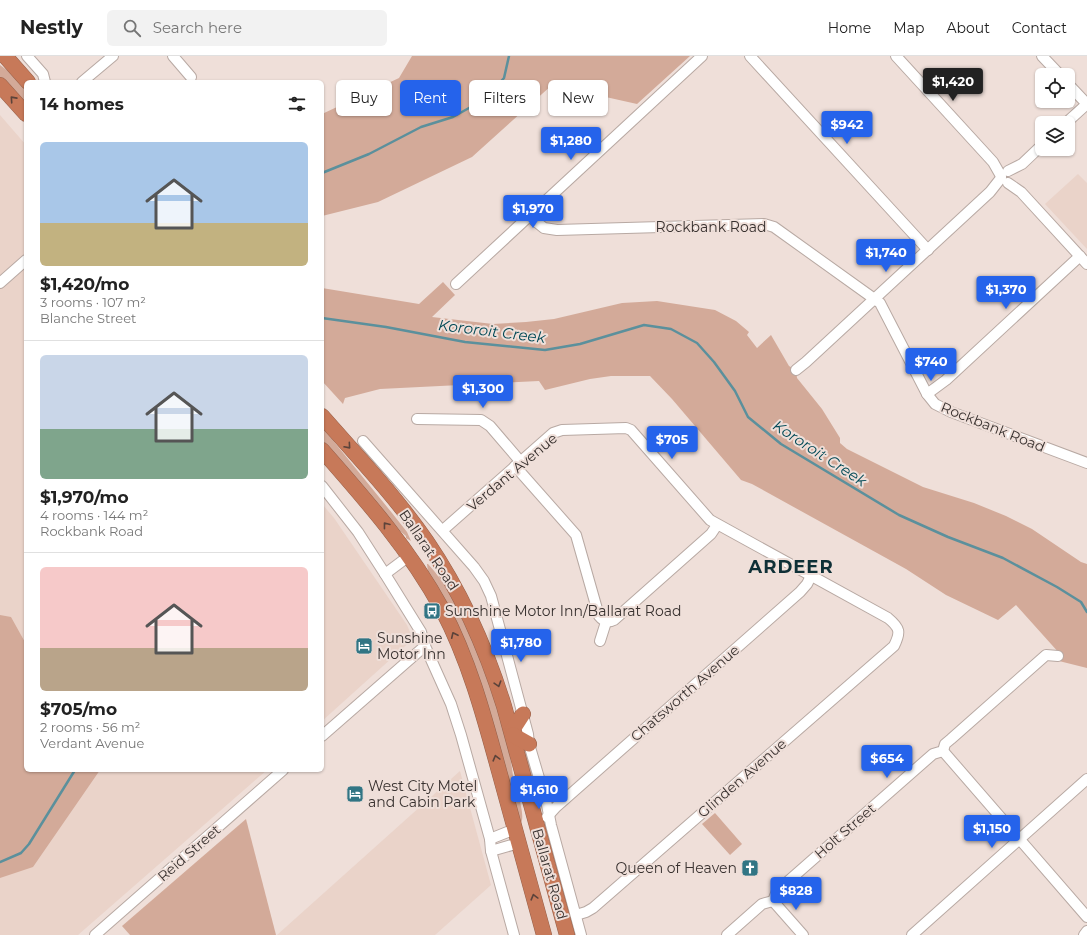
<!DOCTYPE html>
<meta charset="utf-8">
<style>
body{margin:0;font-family:Montserrat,sans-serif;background:#f2f2f2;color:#222;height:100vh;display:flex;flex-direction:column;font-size:15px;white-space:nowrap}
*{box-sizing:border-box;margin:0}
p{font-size:13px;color:#767676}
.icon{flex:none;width:22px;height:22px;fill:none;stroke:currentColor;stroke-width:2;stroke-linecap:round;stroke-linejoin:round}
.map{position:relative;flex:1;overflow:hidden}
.sheet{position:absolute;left:24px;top:24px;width:300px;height:692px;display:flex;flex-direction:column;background:#fff;border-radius:6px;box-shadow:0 1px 3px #0004}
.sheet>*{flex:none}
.guide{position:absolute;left:336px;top:24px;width:380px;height:36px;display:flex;gap:8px}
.tools{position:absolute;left:1035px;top:12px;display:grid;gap:8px}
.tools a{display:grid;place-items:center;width:40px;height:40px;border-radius:6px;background:#fff;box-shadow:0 1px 3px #0004;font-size:20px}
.price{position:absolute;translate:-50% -34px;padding:0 9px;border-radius:4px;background:#2563eb;color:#fff;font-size:13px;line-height:26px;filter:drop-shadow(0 1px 2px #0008)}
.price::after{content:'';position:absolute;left:50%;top:24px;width:12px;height:9px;margin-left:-6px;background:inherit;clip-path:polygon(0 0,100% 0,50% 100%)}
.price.active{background:#222;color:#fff}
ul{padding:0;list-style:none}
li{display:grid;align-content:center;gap:8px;height:212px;padding:0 16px}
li+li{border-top:1px solid #e0e0e0}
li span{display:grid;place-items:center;height:124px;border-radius:6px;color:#555}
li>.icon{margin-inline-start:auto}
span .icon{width:72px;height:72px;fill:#fffc;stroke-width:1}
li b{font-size:17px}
h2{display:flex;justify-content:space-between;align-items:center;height:48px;padding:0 16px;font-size:17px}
.pill{padding:0 14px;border-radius:6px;background:#fff;box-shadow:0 1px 3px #0004;font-size:14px;line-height:36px}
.pill.active{background:#2563eb;color:#fff}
header{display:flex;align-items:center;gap:24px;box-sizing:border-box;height:56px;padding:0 20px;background:#fff;border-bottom:1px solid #e0e0e0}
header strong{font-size:19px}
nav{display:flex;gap:22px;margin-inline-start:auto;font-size:14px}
.search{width:280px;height:36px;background:#f2f2f2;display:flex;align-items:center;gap:10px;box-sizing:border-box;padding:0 14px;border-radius:6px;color:#767676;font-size:15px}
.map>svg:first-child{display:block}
.built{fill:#ead3c9}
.green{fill:#d3aa99}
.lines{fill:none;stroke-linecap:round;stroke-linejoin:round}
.stream{stroke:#5b909c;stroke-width:2.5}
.minor-casing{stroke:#b8a9a3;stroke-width:12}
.highway-casing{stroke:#95604a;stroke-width:16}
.minor{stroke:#fff;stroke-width:10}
.highway{stroke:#c77959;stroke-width:15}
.oneway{stroke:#5c433a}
.labels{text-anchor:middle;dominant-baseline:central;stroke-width:4;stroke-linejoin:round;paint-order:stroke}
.street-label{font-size:14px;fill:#38312f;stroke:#efdfd9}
.poi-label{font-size:14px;fill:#38312f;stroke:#efdfd9;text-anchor:start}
.water-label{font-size:15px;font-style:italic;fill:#004956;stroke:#efdfd9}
.district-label{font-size:18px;font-weight:bold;letter-spacing:1px;fill:#0f3037;stroke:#efdfd9}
</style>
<header>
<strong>Nestly</strong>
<div class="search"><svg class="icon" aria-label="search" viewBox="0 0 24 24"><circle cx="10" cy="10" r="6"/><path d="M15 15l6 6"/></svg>Search here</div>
<nav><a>Home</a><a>Map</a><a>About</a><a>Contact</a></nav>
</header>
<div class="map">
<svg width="1087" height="879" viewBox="0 0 1087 879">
<rect width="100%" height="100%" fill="#efdfd9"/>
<g class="built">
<path d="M 0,59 L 26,89 L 26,714 L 267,714 L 78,879 L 0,879 Z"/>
<path d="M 1078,118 L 1087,127 L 1087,193 L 1045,148 Z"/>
<path d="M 322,448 L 334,462 L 407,569 L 413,583 L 322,665 Z"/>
<path d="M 460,715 L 491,829 L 435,879 L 277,879 Z"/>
</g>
<g class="green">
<path d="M 412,0 L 690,0 L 637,48 L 552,29 L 472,101 L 378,146 L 322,160 L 322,58 L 399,22 Z"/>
<path d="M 0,9 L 8,15 L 26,34 L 26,51 L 0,22 Z"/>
<path d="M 443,226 L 455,239 L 432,261 L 493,268 L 526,266 L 554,263 L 622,247 L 657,245 L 715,254 L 736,265 L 749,276 L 747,279 L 757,292 L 771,279 L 789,310 L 796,314 L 797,322 L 822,353 L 840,382 L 840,387 L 847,393 L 923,431 L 974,447 L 1006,460 L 1032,473 L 1081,506 L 1087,508 L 1087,612 L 1059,605 L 1060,598 L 1016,549 L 998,564 L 946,539 L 906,513 L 752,428 L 741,424 L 672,343 L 650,320 L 611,320 L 590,323 L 545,334 L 539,325 L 380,333 L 345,342 L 343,348 L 322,325 L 322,232 L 419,248 Z"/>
<path d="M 322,371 L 392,457 L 407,476 L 411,485 L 406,482 L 406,480 L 395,471 L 322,385 Z"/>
<path d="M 427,508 L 428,508 C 457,539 472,581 486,620 C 495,645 504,670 509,696 C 511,704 512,712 513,720 C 515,730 526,758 521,767 L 520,767 L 428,516 Z"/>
<path d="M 0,559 L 11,561 L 26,588 L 26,714 L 100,714 L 33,811 L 0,822 Z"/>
<path d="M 526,696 L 539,736 L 538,737 L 540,746 L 538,747 L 524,697 Z"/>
<path d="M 715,757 L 742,788 L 730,799 L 702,768 Z"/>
<path d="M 246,763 L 276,879 L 130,879 L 122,870 Z"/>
</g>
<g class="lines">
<g class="stream">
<path d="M 322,117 L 369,98 L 421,71 L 453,61 L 485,43 L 504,22 L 509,0"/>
<path d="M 322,262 L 386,271 L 465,286 L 545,294 L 580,288 L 644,269 L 671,273 L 697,287 L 714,306 L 735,335 L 748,361 L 781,388 L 899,459 L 948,481 L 1003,502 L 1057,531 L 1081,546 L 1087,556"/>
<path d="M 0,806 L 21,797 L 29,788 L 75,714"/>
</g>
<g class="minor-casing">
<g id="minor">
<path d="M 27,0 L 43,18 L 45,26"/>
<path d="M 173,0 L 191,21"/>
<path d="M 750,0 L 928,194"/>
<path d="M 896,0 L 993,106 L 1001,120"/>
<path d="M 1042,0 L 1060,19"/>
<path d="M 82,26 L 113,0"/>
<path d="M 1068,28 L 1087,48"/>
<path d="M 1066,67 L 1087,48"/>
<path d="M 1008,115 L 1022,108 L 1042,89"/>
<path d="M 1008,127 L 1021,136 L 1087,208"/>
<path d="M 529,160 L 544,172 L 557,174 L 764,168 L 774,171 L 880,247 L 927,338 L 935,348 L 951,356 L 1087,407"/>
<path d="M 0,227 L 26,204"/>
<path d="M 456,228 L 702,0"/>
<path d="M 796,314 L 806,306 L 990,136 L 1001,122"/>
<path d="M 927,338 L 946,324 L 1080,200"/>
<path d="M 417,363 L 481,364 L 490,370 L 520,405"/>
<path d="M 363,385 L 474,511 L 484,525 L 491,540 L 528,678 L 529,688 L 547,749 L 551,769 L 581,879"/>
<path d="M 515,410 L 576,479 L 599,560 C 603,565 608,567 614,564 L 711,478 L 717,469"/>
<path d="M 322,430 L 358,476 L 385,518 L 421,576 L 425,590 L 451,648 L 461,679 L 490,783 L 491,795 L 514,879"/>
<path d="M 443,474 L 553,377 L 562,374 L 626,372 L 631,374 L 710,464 L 888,562 C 900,572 901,576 894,590 L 593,852 L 586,856 L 576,859"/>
<path d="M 385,518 L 409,500"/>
<path d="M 600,585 L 606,566"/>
<path d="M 322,680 L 425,590"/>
<path d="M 943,695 L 1087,861"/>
<path d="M 547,761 L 556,751 L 800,536 L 807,528 L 811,520"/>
<path d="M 490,783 L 515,773"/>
<path d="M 491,795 L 519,787"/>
<path d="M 773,845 L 803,879"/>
<path d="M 95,879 L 283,714"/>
<path d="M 727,879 L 762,848 L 773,845 L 777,835 L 925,705 L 933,698 L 943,695 L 945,688 L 951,683 L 1046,599 L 1058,600"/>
<path d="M 912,879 L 1087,723"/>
<path d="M 1084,879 L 1087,875"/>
</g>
</g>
<g class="highway-casing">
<g id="highway">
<path d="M 5,0 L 28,26"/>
<path d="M 0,29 L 26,58"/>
<path d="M 322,360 C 358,401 396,441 427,486 C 461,536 486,592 504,650 L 567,879"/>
<path d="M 322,394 C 366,444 410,494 442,553 C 469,604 484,660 499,715 C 514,770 529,824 544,879"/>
<path d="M 512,675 L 523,658"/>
<path d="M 513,679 L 529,688"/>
</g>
</g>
<use href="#minor" class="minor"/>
<use href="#highway" class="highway"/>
</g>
<defs><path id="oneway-chevron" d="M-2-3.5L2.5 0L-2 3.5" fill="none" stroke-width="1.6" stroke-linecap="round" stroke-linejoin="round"/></defs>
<g class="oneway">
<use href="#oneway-chevron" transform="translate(13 43) rotate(-132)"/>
<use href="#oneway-chevron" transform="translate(348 390) rotate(49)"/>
<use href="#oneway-chevron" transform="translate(386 469) rotate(-128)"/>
<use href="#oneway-chevron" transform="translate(454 579) rotate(-115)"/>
<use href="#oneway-chevron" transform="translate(498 628) rotate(73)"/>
<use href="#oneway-chevron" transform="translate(496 702) rotate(-105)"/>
<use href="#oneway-chevron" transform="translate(534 841) rotate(-105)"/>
</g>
<defs>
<g id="bus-square" transform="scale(0.9)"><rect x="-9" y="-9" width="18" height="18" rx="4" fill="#317584" stroke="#efdfd9"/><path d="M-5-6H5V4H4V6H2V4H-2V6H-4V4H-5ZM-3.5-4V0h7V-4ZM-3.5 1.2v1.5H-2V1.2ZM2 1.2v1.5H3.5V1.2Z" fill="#fff"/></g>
<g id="hotel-square" transform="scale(0.9)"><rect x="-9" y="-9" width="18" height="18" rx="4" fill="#317584" stroke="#efdfd9"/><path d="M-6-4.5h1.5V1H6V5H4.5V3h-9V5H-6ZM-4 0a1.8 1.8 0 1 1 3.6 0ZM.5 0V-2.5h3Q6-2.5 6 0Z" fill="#fff"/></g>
<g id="church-square" transform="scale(0.9)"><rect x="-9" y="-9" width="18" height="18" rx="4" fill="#317584" stroke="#efdfd9"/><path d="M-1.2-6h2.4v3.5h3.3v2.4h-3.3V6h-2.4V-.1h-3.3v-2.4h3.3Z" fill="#fff"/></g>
</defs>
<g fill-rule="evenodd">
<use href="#bus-square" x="432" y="555"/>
<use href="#hotel-square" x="364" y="590"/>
<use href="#hotel-square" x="355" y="738"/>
<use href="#church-square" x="750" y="812"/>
</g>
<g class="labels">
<g class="street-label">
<text x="711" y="171">Rockbank Road</text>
<text transform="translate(993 371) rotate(22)">Rockbank Road</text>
<text transform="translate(512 416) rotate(-40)">Verdant Avenue</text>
<text transform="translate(429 494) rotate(56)">Ballarat Road</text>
<text transform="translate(685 637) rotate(-41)">Chatsworth Avenue</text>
<text transform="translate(742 722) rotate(-41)">Glinden Avenue</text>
<text transform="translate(845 775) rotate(-41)">Holt Street</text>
<text transform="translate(189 797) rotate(-41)">Reid Street</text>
<text transform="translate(550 818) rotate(74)">Ballarat Road</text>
</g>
<g class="poi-label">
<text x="445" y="555">Sunshine Motor Inn/Ballarat Road</text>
<text x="377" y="582">Sunshine<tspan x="377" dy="16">Motor Inn</tspan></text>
<text x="368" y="730">West City Motel<tspan x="368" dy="16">and Cabin Park</tspan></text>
<text x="737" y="812" text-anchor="end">Queen of Heaven</text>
</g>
<g class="water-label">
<text transform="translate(492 275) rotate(7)">Kororoit Creek</text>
<text transform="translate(820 397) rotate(33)">Kororoit Creek</text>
</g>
<g class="district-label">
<text x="791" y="511">ARDEER</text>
</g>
</g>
</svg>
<div class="tools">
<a><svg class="icon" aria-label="locate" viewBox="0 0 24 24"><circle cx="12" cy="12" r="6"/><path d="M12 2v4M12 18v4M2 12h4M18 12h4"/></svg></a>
<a><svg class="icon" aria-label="layers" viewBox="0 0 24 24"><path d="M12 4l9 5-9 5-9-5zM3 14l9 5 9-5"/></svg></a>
</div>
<b class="price active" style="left:953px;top:46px">$1,420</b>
<b class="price" style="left:847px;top:89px">$942</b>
<b class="price" style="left:571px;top:105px">$1,280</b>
<b class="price" style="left:533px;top:173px">$1,970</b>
<b class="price" style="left:886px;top:217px">$1,740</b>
<b class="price" style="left:1006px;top:254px">$1,370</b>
<b class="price" style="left:931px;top:326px">$740</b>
<b class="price" style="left:483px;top:353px">$1,300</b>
<b class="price" style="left:672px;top:404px">$705</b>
<b class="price" style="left:521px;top:607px">$1,780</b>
<b class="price" style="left:887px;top:723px">$654</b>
<b class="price" style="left:539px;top:754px">$1,610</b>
<b class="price" style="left:992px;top:793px">$1,150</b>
<b class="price" style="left:796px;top:855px">$828</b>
<div class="guide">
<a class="pill">Buy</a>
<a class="pill active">Rent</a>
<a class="pill">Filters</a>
<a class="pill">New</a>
</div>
<section class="sheet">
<h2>14 homes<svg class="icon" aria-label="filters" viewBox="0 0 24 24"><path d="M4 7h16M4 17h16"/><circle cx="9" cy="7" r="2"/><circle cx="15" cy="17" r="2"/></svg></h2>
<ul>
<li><span style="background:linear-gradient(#a9c7e8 65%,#c2b280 0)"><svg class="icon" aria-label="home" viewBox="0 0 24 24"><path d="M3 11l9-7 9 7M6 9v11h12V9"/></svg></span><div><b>$1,420/mo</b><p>3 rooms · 107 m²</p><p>Blanche Street</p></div></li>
<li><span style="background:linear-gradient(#c9d6e8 60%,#7fa58c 0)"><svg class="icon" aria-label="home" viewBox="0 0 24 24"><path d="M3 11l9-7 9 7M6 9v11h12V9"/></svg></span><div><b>$1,970/mo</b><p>4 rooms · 144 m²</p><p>Rockbank Road</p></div></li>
<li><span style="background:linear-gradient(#f6c9c9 65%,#b9a48a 0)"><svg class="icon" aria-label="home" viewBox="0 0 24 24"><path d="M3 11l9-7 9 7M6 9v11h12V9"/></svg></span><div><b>$705/mo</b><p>2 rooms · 56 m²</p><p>Verdant Avenue</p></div></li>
</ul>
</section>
</div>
